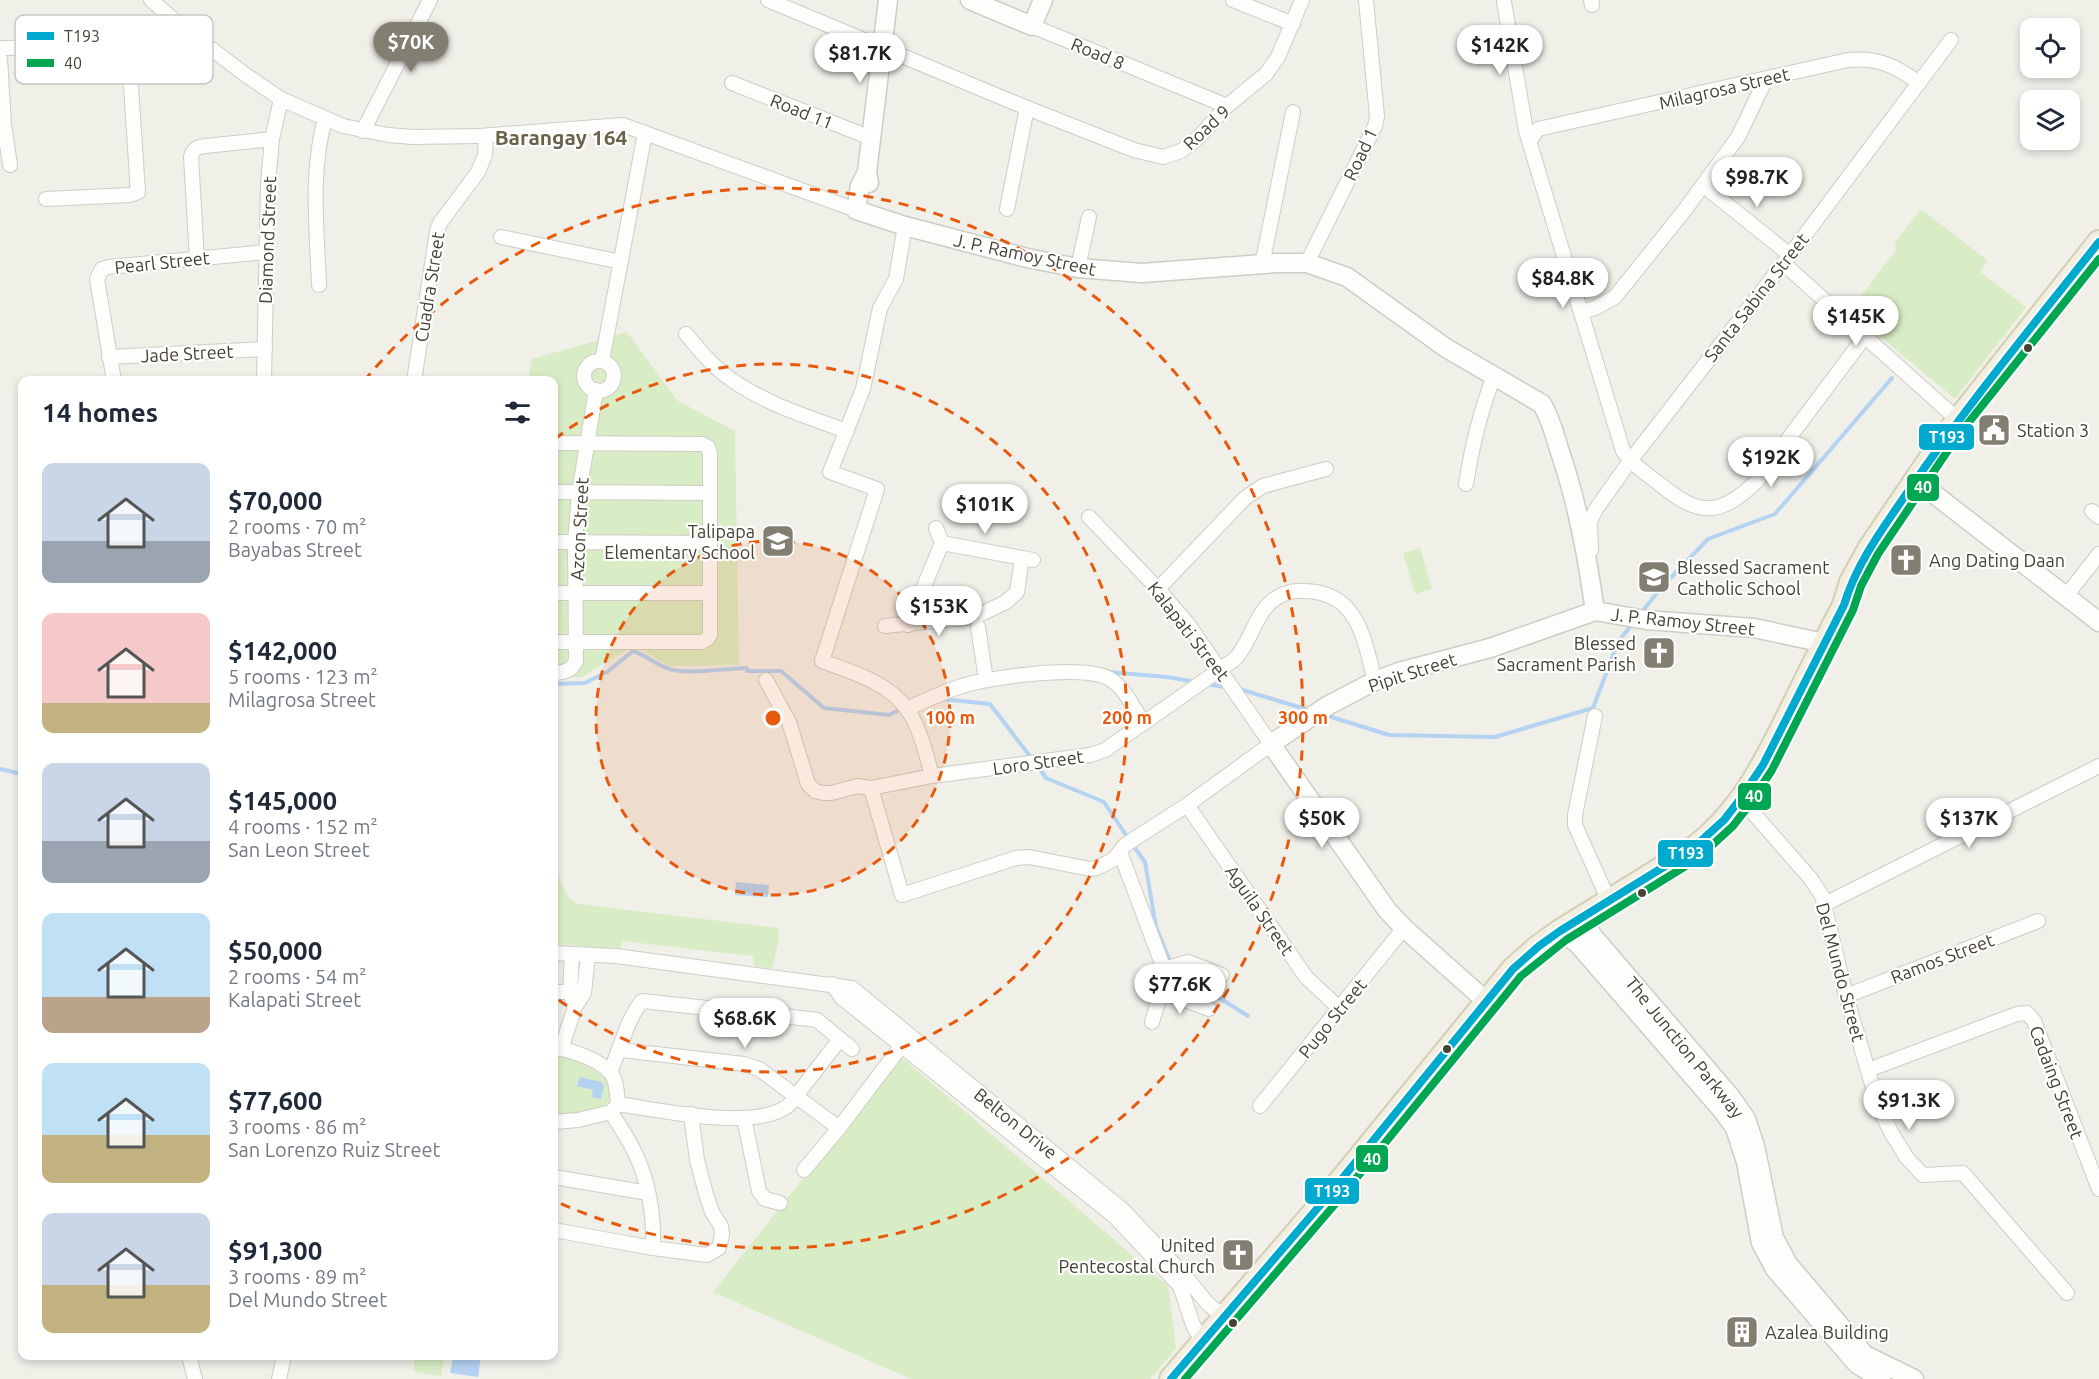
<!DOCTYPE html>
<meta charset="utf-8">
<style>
body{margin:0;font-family:Ubuntu,sans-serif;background:#f2f2f3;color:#1f2937;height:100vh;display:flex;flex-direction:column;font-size:22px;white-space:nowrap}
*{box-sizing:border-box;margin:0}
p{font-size:20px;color:#747a83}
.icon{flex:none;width:33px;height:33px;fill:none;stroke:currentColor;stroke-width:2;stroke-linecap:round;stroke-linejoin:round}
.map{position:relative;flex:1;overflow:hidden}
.side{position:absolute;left:18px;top:376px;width:540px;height:984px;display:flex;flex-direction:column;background:#fff;border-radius:12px;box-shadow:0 3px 9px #0003}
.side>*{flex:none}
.controls{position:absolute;left:2020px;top:18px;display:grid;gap:12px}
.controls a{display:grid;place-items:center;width:60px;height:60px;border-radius:12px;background:#fff;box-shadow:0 3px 9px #0003;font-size:30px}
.price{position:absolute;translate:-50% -51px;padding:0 14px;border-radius:21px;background:#fff;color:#222;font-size:20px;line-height:39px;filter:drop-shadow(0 2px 3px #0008)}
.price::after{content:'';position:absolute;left:50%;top:36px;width:18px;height:14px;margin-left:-9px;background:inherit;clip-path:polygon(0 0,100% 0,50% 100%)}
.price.selected{background:#827e72;color:#fff}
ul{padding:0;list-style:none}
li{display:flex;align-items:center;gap:18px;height:150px;padding:0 24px}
li span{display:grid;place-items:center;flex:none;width:168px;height:120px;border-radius:12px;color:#555}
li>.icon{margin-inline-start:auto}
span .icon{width:72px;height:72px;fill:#fffc;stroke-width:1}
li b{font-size:26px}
h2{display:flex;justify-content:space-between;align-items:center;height:72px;padding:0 24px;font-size:26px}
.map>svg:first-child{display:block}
.green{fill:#d8edc5}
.water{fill:#b4d2f2}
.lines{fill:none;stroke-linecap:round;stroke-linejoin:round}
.stream{stroke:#b4d2f2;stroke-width:4}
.minor-casing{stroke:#ceccc5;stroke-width:16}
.tertiary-casing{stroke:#ceccc5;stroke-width:21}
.primary-casing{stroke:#d4ceb3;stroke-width:26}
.minor{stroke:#fdfdfc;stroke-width:14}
.tertiary{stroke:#fdfdfc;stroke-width:18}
.primary{stroke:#f1eee2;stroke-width:22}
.bus-1-casing{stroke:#fff;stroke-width:12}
.bus-2-casing{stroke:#fff;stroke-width:12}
.bus-1{stroke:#00a9ce;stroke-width:8}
.bus-2{stroke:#00a651;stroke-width:8}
.ring{fill:none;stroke:#e8590c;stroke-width:3;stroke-dasharray:10 8}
.bus-dot{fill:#464133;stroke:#fff;stroke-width:2}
.labels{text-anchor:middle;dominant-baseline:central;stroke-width:4.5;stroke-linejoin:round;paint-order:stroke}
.street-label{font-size:18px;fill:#464133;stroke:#fff}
.poi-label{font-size:18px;fill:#464133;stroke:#fff;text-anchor:start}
.quarter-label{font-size:21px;font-weight:bold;fill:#6a6149;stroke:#fff}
.key{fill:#fff;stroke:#c8c6c2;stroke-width:1.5}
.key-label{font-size:16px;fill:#464133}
.centre{fill:#e8590c;stroke:#fff;stroke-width:3}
.ring-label{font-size:18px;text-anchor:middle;font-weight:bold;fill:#e8590c;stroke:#fff;stroke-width:4.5;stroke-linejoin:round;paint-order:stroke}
.line-badge{stroke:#fff;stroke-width:2}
.badge-label{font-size:16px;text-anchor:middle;font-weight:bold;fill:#fff}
</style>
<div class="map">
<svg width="2099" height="1379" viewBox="0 0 2099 1379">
<rect width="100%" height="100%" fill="#f0efe8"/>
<g class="green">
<path d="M 1921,209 L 1988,261 L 1980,272 L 2026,307 L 1955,399 L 1850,311 L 1896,250 L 1895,243 Z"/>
<path d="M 627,332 L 678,401 L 735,431 L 739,665 L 669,666 L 634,646 L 582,677 L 554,678 L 554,381 L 528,381 L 532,359 Z"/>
<path d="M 1420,548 L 1432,589 L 1415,594 L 1403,553 Z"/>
<path d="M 554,857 C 559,873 562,897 578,904 L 778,928 L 779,939 L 773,966 L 771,968 L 754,966 L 753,956 L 622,941 L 620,949 L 554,944 Z"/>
<path d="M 554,1054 C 569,1057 629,1078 607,1103 C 595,1116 570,1115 554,1116 Z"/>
<path d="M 900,1056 L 1168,1286 L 1176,1348 L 1150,1379 L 911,1379 L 713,1292 Z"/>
<path d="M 416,1356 L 445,1356 L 441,1376 L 413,1371 Z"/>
</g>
<g class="water">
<path d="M 736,882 L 769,885 L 768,897 L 735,895 Z"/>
<path d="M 580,1077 L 601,1082 L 604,1086 L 601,1099 L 591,1097 L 593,1090 L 577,1086 Z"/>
<path d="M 453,1356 L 481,1356 L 478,1377 L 450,1373 Z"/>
</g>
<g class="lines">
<g class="stream">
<path d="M 1641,613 L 1661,588 L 1708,539 L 1775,514 L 1892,378"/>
<path d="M 747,671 L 781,671 L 824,708 L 889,715 L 903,708"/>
<path d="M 1108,672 L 1167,677 L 1196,682"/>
<path d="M 554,684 L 585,683 L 607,672 L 633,651 C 646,655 655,664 667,668 C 686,676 726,668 747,668"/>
<path d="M 1206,684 L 1225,687"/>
<path d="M 1239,689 L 1309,710"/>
<path d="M 941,699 L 990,704 L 1032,759"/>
<path d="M 1325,715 L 1389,735 L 1495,737 L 1593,708 L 1618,642 L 1633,623"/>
<path d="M 1037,765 L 1046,778 L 1104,802 L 1128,838"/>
<path d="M 0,769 L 22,774"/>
<path d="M 1132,844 L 1145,862 L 1156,927 L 1171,964"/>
<path d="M 1175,970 L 1248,1016"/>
</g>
<g class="minor-casing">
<g id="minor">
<path d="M 151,0 L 174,20 L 243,73 L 281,99 L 343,126 L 388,135 L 413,137 L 479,136 L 623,125 L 856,210"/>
<path d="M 768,0 L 1027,108 L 1134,150 L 1163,157 L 1181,151 L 1198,138 L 1227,106 L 1266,74 L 1278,57 L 1302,0"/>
<path d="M 1233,0 L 1293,24"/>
<path d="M 1591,0 L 1592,5"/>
<path d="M 1504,2 L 1526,131 L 1623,451 C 1632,464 1645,473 1657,482 C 1697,515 1717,519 1756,482 L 1866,335"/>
<path d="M 1032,26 L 1227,106"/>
<path d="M 0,48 L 77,47"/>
<path d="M 0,59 L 4,124 L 10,165"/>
<path d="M 732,83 L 871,138"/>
<path d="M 363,131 L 430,0"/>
<path d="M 1530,140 L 1538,129 L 1848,60 C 1877,57 1896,66 1919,83"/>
<path d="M 1704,186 L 1790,255"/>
<path d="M 46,199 L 130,195 L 138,192 L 130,72 L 136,63 L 174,20"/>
<path d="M 1007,209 L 1027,108"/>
<path d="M 905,226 L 896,279 L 880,308 L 863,389 L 830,472 L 877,489 L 822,661 C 851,672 888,682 907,709 C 920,727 926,754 932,776"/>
<path d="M 501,237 L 621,262"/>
<path d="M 197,259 L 191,157 C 193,149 197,147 205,146 L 272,139"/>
<path d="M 1307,263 L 1375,126 L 1377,116 L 1366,0"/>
<path d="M 1783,263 L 1967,428"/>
<path d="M 1262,265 L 1293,112"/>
<path d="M 1078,268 L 1089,217"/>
<path d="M 319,285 C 317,230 310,172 325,119"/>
<path d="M 1581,312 L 1595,308 L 1615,297 L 1684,211 L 1738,137 L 1766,79"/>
<path d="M 686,334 C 700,351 714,368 732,380 C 766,404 808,417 847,431"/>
<path d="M 109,357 L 265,349"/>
<path d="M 602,361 L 645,133"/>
<circle cx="599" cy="376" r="15"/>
<path d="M 114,381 L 97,279 L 102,269 L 109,267 L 266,252"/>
<path d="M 264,381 L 268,183 L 272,139 L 281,99"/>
<path d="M 414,381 L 437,231 L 440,223 L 478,172 L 485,155 L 486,136"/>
<path d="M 554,443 L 702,444 L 708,447 L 710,454 L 710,635 L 707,639 L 702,642 L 554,642"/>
<path d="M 1466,484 C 1472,446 1480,412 1494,376"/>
<path d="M 554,492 L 709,493"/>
<path d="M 2092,511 L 2099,517"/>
<path d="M 554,542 L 710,543"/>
<path d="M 942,543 L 1033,560"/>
<path d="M 1591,550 L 1590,521 L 1596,509 L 1630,461 L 1790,255 L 1951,40"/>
<path d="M 1158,589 L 1245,498 L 1263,486 L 1326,469"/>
<path d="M 554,593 L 710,593"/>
<path d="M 2066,596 L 2099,554"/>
<path d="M 979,615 L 1006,602 L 1017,592 L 1022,558"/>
<path d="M 908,625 L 942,543 L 936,528"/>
<path d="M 885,626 L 966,618"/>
<path d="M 978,627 L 986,680"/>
<path d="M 554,673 C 565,672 571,671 576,661 L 575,542 L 579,493 L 596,390"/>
<path d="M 766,680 L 789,722 L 808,784 L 815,791 L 823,793 L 831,793 L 858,786 L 871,788 L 932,776 L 1090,755 L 1105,750 L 1235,659 C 1251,642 1254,617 1272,601 C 1282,593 1293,590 1306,591 C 1359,593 1364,640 1375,681"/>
<path d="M 907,709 C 924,701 941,693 959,687 C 988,677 1084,664 1110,679 C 1125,688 1134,709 1143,723"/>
<path d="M 1595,716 L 1575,815 L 1575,825 L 1609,901"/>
<path d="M 871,788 L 902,895 L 1016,858 L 1029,857 L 1090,869 L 1097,868 L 1114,859 L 1125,845 L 1187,805 L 1271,744 L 1188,624 L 1158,589 L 1089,517"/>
<path d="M 1741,799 L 1811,879 L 1822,896 L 1846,996 L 1879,1108 L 1892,1134 L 1907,1158 L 1923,1175 L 1963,1173 L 2067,1293"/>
<path d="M 1187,805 L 1306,977 L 1340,1009"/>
<path d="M 1120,852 L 1164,969 L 1164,983 L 1152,1022"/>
<path d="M 1825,904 L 2099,766"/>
<path d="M 554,953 L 616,956 L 852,988 L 1123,1210 L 1186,1277 L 1208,1304 L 1224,1317"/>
<path d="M 572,954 L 570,992 L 575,1007"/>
<path d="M 1164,969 L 1188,962 L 1222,975"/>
<path d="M 832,984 L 842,998 L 1114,1216 L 1180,1286 L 1193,1325 L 1202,1341"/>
<path d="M 554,992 L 578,992"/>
<path d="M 1163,992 L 1209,1009"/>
<path d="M 1846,996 L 2038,921"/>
<path d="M 554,1048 C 570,1049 599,1060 610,1072 C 617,1079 617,1095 618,1104 L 611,1112 L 578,1120 L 554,1122"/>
<path d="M 561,1049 L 575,1007 L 584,993 L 588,955"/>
<path d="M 621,1050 L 744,1064 L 759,1069 L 839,1128"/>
<path d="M 1868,1070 L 2017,1014 L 2027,1013 L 2034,1021 L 2099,1189"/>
<path d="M 610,1072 C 620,1050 627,1019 642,1001 L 810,1019 L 817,1020 L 852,1049"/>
<path d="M 618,1104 C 659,1110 757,1132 789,1105 L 840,1039"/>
<path d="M 1260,1106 L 1404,928"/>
<path d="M 611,1112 C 619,1126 629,1139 635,1153 C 649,1182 654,1216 653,1248"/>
<path d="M 744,1118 L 759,1191 L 765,1199 L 780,1203"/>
<path d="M 804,1170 L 839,1128 L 902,1045"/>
<path d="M 554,1177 L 648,1193"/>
<path d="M 554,1230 L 653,1248 L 707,1255 L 719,1248 L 722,1235 L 721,1226 L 712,1212 L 706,1194 L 697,1160 L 691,1114"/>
<path d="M 189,1356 L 195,1379"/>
<path d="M 279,1379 L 284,1356"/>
</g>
</g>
<g class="tertiary-casing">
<g id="tertiary">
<path d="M 970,0 L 1032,26 L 1043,0"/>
<path d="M 867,172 L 860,186 L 856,210 L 905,226 L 1027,258 L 1078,268 L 1142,273 L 1277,263 L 1307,263 L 1347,277 L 1446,348 L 1542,404 C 1551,419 1555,436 1560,452 C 1578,505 1587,556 1595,611"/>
<path d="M 869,183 L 867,172 L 888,0"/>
<path d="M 1916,480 L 2099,622"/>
<path d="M 1595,611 L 1646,620 L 1754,628 L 1824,643"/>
<path d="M 1583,916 L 1592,935 L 1730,1096 L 1746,1119 L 1755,1146 L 1774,1238 L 1788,1264 L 1865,1355 L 1914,1379"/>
<path d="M 1560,931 L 1578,944 L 1722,1110 L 1735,1128 L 1746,1162 L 1761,1243 L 1775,1269 L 1857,1364 L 1881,1379"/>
<path d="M 1486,1001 L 1404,928 L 1387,910 L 1271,744 L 1327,706 L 1375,681 L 1399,672 L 1490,648 L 1595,611"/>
</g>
</g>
<g class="primary-casing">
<path id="primary" d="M 1171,1379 L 1328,1196 L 1513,969 L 1539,946 L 1560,931 L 1691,850 C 1741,814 1767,759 1794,704 C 1810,671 1827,638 1844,605 L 1851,582 L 1869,549 L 1949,431 L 2099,242"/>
</g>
<use href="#minor" class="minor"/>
<use href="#tertiary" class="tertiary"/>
<use href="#primary" class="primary"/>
<g class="bus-1-casing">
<path id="bus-1" d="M 1171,1379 L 1328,1196 L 1513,969 L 1539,946 L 1560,931 L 1691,850 L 1724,820 L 1738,802 L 1763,765 L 1844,605 C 1857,562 1884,527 1909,490 C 1968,404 2034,324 2099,242"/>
</g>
<g class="bus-2-casing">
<path id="bus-2" d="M 1185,1379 L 1336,1203 L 1521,976 L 1566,940 L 1697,859 L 1733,826 L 1747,808 L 1772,770 L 1853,610 L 1861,586 L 1878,554 L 1957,437 L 2099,259"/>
</g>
<use href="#bus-1" class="bus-1"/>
<use href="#bus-2" class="bus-2"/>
</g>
<circle cx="773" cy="718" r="177" fill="#e8590c" fill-opacity=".12"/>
<g class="ring">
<circle cx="773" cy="718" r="177"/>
<path d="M555 439A354 354 0 1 1 555 997"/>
<path d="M364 381A530 530 0 1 1 557 1202"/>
</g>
<defs>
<g id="civic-square" transform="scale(1.725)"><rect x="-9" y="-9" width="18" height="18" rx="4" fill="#827e72" stroke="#fff"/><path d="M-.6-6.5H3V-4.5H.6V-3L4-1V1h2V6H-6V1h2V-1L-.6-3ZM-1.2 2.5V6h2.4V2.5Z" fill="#fff"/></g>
<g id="school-square" transform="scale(1.725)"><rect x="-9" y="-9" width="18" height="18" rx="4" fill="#827e72" stroke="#fff"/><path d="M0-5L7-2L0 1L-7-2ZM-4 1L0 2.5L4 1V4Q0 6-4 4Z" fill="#fff"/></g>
<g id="church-square" transform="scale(1.725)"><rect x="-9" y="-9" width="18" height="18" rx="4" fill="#827e72" stroke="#fff"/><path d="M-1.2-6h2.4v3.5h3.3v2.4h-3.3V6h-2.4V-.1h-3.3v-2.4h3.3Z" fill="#fff"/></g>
<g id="building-square" transform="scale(1.725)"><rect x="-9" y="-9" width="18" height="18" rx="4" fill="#827e72" stroke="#fff"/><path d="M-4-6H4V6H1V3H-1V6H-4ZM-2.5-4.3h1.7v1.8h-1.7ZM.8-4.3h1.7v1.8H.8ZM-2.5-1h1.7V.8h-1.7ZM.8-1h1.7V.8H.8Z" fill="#fff"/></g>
</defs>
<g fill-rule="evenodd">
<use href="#civic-square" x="1994" y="430"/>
<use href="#school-square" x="778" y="541"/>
<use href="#church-square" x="1906" y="560"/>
<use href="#school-square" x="1654" y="577"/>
<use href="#church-square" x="1659" y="653"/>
<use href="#church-square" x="1238" y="1255"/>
<use href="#building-square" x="1742" y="1332"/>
</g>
<g class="bus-dot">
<circle cx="2028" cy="348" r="5"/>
<circle cx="1642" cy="893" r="5"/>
<circle cx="1447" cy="1049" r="5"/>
<circle cx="1233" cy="1323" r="5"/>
</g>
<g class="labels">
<g class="street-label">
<text transform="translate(1098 53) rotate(22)">Road 8</text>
<text transform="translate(1724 88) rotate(-13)">Milagrosa Street</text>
<text transform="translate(802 111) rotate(22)">Road 11</text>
<text transform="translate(1206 127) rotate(-43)">Road 9</text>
<text transform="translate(1360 154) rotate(-65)">Road 1</text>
<text transform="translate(267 240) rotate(-88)">Diamond Street</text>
<text transform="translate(1025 254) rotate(12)">J. P. Ramoy Street</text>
<text transform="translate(162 262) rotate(-6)">Pearl Street</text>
<text transform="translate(429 287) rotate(-81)">Cuadra Street</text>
<text transform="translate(1756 297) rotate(-52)">Santa Sabina Street</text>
<text transform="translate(187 353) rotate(-3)">Jade Street</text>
<text transform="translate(579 529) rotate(-87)">Azcon Street</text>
<text transform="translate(1683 621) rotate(6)">J. P. Ramoy Street</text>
<text transform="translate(1189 631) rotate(52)">Kalapati Street</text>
<text transform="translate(1412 672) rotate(-18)">Pipit Street</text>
<text transform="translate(1038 762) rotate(-8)">Loro Street</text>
<text transform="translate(1260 910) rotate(55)">Aguila Street</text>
<text transform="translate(1942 958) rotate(-21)">Ramos Street</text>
<text transform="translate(1841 972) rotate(75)">Del Mundo Street</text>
<text transform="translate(1332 1018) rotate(-51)">Pugo Street</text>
<text transform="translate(1685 1047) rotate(51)">The Junction Parkway</text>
<text transform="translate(2057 1082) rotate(69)">Cadaing Street</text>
<text transform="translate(1016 1123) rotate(39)">Belton Drive</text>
</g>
<g class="poi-label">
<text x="2017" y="430">Station 3</text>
<text x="755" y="531" text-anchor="end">Talipapa<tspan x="755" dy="21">Elementary School</tspan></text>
<text x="1929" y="560">Ang Dating Daan</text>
<text x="1677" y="567">Blessed Sacrament<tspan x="1677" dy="21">Catholic School</tspan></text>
<text x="1636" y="643" text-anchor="end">Blessed<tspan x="1636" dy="21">Sacrament Parish</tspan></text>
<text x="1215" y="1245" text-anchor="end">United<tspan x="1215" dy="21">Pentecostal Church</tspan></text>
<text x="1765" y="1332">Azalea Building</text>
</g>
<g class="quarter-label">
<text x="561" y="137">Barangay 164</text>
</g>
</g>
<rect x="15" y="15" width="198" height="69" rx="9" class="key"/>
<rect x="27" y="32" width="27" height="8" fill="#00a9ce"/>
<rect x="27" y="59" width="27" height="8" fill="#00a651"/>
<g class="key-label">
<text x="64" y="42">T193</text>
<text x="64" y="69">40</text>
</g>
<circle cx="773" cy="718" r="9" class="centre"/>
<g class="ring-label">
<text x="950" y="724">100 m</text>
<text x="1127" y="724">200 m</text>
<text x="1303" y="724">300 m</text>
</g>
<g class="line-badge">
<rect x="1918" y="423" width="57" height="28" rx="6" fill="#00a9ce"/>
<rect x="1906" y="473" width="34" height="29" rx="6" fill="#00a651"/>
<rect x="1737" y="782" width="35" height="29" rx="6" fill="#00a651"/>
<rect x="1657" y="839" width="57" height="29" rx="6" fill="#00a9ce"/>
<rect x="1355" y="1144" width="34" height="29" rx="6" fill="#00a651"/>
<rect x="1304" y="1177" width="56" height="28" rx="6" fill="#00a9ce"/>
</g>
<g class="badge-label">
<text x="1947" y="443">T193</text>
<text x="1923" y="493">40</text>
<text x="1754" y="802">40</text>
<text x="1686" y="859">T193</text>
<text x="1372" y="1165">40</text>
<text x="1332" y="1197">T193</text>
</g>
</svg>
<div class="controls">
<a><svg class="icon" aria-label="locate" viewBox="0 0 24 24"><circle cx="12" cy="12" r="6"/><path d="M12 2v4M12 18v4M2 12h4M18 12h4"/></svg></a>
<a><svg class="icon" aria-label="layers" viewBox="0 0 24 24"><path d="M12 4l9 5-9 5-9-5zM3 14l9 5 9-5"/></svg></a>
</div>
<b class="price selected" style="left:411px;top:73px">$70K</b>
<b class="price" style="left:1500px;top:76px">$142K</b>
<b class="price" style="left:860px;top:84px">$81.7K</b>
<b class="price" style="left:1757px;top:208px">$98.7K</b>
<b class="price" style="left:1563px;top:309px">$84.8K</b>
<b class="price" style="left:1856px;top:347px">$145K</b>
<b class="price" style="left:1771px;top:488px">$192K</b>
<b class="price" style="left:985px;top:535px">$101K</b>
<b class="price" style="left:939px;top:637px">$153K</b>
<b class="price" style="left:1322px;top:849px">$50K</b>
<b class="price" style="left:1969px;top:849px">$137K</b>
<b class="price" style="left:1180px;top:1015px">$77.6K</b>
<b class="price" style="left:745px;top:1049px">$68.6K</b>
<b class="price" style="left:1909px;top:1131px">$91.3K</b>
<section class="side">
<h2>14 homes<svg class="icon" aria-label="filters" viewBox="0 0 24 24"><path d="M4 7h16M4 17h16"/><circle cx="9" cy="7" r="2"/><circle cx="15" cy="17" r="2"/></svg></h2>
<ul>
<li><span style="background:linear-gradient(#c9d6e8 65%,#9aa5b1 0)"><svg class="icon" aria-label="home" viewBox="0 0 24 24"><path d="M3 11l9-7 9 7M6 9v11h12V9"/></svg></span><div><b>$70,000</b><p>2 rooms · 70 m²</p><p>Bayabas Street</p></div></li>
<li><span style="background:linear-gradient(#f6c9c9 75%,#c2b280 0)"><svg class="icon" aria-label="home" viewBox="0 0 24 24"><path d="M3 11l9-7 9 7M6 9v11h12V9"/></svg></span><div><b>$142,000</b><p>5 rooms · 123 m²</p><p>Milagrosa Street</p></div></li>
<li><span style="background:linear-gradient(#c9d6e8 65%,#9aa5b1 0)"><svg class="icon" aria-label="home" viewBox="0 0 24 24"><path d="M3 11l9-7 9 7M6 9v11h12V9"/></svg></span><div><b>$145,000</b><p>4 rooms · 152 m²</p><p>San Leon Street</p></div></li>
<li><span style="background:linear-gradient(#bfe0f5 70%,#b9a48a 0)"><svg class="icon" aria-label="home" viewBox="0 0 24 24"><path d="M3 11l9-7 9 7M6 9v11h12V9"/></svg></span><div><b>$50,000</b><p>2 rooms · 54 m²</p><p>Kalapati Street</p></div></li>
<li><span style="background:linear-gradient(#bfe0f5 60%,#c2b280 0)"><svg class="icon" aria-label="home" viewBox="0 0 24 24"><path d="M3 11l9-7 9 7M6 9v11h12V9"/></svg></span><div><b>$77,600</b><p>3 rooms · 86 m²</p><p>San Lorenzo Ruiz Street</p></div></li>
<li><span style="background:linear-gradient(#c9d6e8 60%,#c2b280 0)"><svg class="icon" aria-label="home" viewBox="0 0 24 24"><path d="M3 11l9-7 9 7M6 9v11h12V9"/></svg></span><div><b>$91,300</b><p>3 rooms · 89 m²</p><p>Del Mundo Street</p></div></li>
</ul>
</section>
</div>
